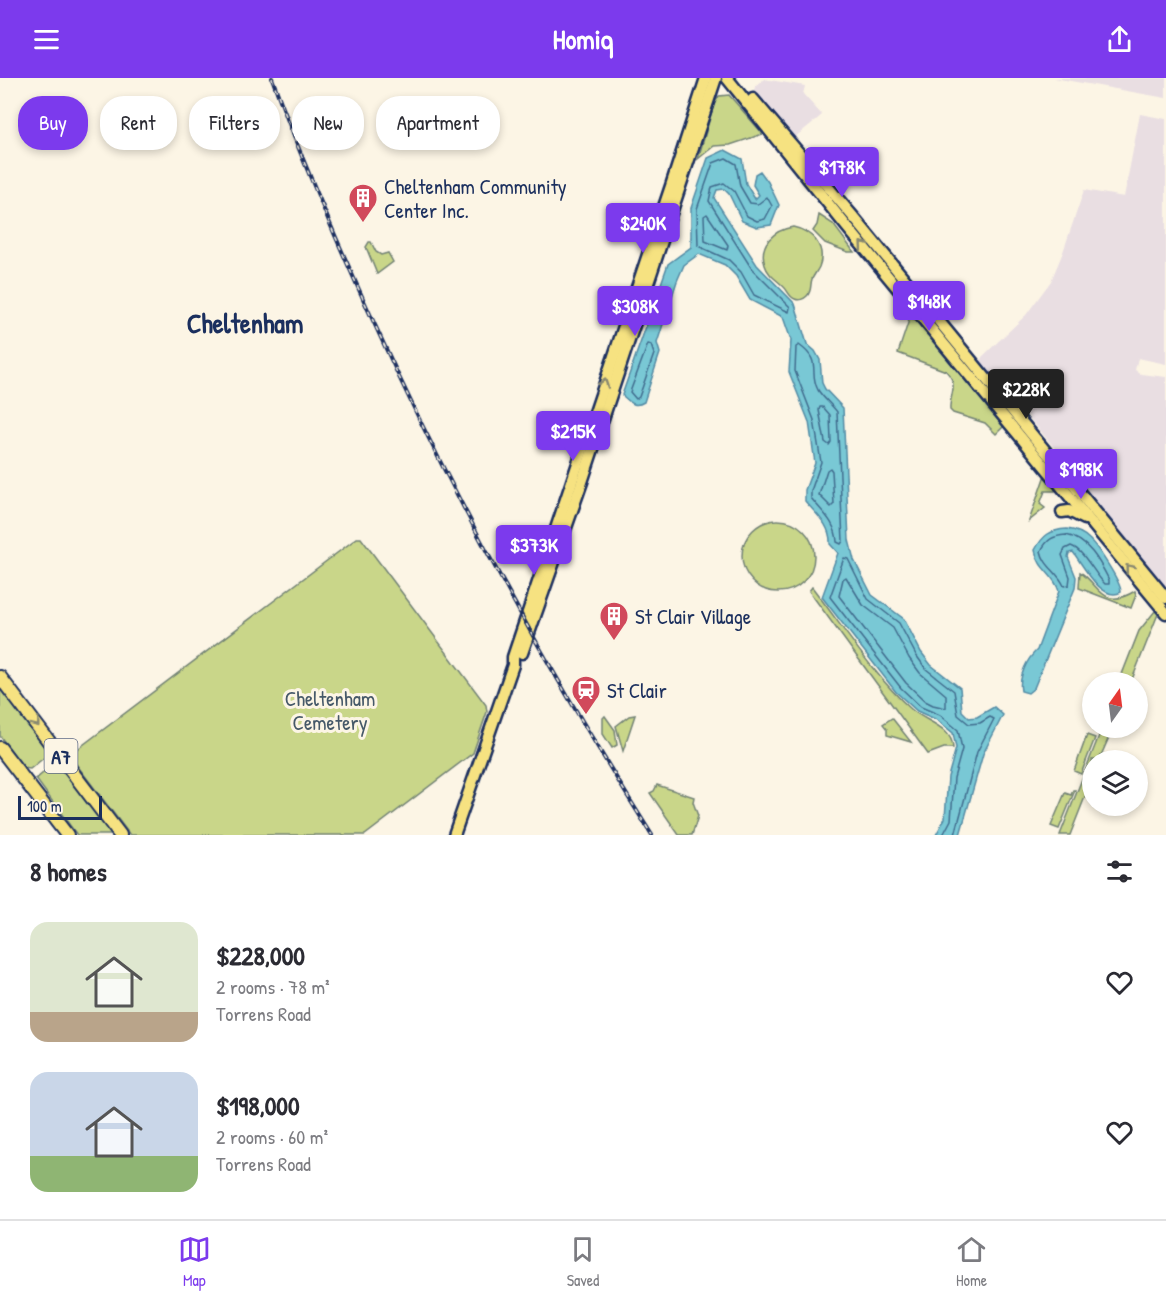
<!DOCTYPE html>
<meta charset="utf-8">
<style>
body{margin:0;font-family:"Patrick Hand",sans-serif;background:#f7f7f7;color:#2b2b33;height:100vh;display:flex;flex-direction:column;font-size:22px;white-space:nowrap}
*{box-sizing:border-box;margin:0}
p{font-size:20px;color:#7c7c81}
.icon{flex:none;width:33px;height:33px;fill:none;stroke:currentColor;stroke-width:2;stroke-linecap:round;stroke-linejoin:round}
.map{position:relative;height:757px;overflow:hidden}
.side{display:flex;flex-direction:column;background:#fff;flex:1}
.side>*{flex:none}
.guide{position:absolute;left:18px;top:18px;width:600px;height:54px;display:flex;gap:12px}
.needle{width:39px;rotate:14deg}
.controls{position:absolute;left:1082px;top:594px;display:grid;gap:12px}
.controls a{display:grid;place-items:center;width:66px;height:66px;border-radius:50%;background:#fff;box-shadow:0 3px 9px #0003;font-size:30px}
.scale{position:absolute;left:18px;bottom:15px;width:84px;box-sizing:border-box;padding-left:6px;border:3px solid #1b2f5e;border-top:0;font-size:16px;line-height:21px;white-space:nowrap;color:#1b2f5e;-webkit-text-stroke:4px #fcf5e5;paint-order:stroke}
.price{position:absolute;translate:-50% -51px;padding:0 14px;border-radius:6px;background:#7c3aed;color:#fff;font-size:20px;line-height:39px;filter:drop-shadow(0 2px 3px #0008)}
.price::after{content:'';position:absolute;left:50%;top:36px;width:18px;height:14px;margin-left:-9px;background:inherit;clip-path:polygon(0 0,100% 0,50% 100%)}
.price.current{background:#222;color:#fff}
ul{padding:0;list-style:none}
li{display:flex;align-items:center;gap:18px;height:150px;padding:0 30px}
li span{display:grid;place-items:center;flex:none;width:168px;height:120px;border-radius:18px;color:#555}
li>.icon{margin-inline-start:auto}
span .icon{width:72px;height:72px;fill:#fffc;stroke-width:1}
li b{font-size:26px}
h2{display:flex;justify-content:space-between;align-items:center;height:72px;padding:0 30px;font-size:26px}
.pill{padding:0 21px;border-radius:24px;background:#fff;box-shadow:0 3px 9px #0003;font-size:21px;line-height:54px}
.pill.current{background:#7c3aed;color:#fff}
header{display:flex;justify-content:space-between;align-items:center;height:78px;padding:0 30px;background:#7c3aed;color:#fff;font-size:27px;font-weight:700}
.menu{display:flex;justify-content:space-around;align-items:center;height:84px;border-top:2px solid #e1e1e2;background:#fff;font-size:16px;color:#7c7c81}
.menu a{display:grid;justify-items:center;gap:3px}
.menu .current{color:#7c3aed}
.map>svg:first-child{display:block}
.built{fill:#e9dee2}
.green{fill:#c9d689;stroke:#728274;stroke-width:1.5}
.water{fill:#79c8d5;stroke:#538ba5;stroke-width:1.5}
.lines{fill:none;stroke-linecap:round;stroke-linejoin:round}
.shore{stroke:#416c8e;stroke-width:1.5}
.major-casing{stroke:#1b2f5e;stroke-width:15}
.highway-casing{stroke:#1b2f5e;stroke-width:16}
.major{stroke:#f6e281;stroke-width:10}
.highway{stroke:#f6e281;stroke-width:12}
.rail-casing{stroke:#1b2f5e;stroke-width:4}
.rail{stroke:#fcf5e5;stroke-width:1.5;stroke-dasharray:4.5;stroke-linecap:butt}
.oneway{stroke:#888870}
.labels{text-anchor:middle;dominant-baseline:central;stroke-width:6;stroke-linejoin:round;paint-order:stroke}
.shield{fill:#fcf5e5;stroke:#5e6a86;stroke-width:1.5}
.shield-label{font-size:20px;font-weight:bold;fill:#1b2f5e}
.poi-label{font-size:21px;fill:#1b2f5e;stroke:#fcf5e5;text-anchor:start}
.park-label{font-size:21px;fill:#465969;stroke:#fcf5e5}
.district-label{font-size:27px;font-weight:bold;fill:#1b2f5e;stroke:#fcf5e5}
</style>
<header><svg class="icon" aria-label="menu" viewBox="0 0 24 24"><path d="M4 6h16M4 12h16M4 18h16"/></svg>Homiq<svg class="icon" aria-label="share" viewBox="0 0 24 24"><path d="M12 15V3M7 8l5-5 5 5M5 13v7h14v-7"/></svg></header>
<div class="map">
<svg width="1166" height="757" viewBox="0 0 1166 757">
<rect width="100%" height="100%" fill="#fcf5e5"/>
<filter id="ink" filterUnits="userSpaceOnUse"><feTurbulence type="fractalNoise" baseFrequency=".0167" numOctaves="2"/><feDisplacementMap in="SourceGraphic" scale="12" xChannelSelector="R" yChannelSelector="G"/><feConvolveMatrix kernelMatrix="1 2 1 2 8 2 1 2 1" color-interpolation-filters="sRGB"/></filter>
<g filter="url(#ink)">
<g class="built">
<path d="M 1054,0 L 1166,0 L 1166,20 Z"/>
<path d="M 764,1 L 805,8 L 803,16 L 822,37 L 794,60 L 754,12 L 755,9 Z"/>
<path d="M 1140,36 L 1166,41 L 1166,286 L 1138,280 L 1135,292 L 1141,296 L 1166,299 L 1166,510 L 1095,424 L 1066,384 L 1023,332 L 981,284 L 982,279 L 1026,237 L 1051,203 L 1063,174 L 1084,112 L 1124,119 Z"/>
</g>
<g class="green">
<path d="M 729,17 L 763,56 L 730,67 L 714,68 L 698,81 L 714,26 L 719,18 Z"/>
<path d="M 819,137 L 833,146 L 854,174 L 848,174 L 825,165 L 813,153 L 817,147 Z"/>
<path d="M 793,149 C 812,153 827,169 819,189 C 817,193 814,197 812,201 C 810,207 812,213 807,218 C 804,221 799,223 795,221 C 789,219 788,212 783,208 C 776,201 768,197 765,187 C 758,166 774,152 793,149 Z"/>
<path d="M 369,164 L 371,164 L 376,174 L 381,177 L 388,175 L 393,184 L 377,196 L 366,169 Z"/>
<path d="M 911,236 L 1004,348 L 996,356 L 985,345 L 953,335 L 950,332 C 949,316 960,308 946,293 L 898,275 Z"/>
<path d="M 1045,397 L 1055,410 L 1055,413 L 1045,413 L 1040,426 L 1045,430 L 1029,443 Z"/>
<circle cx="778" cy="478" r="36"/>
<path d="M 357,460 L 361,460 L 486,627 L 487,634 L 473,675 L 365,757 L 130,757 L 70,678 L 71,676 Z"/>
<path d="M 1080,494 C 1100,507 1102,533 1135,513 L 1136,517 L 1131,530 L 1079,510 Z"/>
<path d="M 812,509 C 842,548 875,599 911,631 C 925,644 952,648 953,670 L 944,670 L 928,676 L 809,513 Z"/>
<path d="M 1155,533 L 1158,536 L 1131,604 L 1119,604 L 1139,553 Z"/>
<path d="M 0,611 L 50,675 L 30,691 L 24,690 L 0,658 Z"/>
<path d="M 635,637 L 623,673 L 616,648 L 629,638 Z"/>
<path d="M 605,638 L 615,652 L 617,667 L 612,670 L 603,656 L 603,640 Z"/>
<path d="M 892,640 L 911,664 L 887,657 L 887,651 L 883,646 Z"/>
<path d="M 1102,650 L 1113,650 L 1099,682 L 1092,682 L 1092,701 L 1070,757 L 1060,757 Z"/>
<path d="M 1087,657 L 1095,660 L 1081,696 L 1074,693 Z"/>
<path d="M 54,686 L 58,689 L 60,688 L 112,757 L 77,757 L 36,701 Z"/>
<path d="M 657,707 L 694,719 L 693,724 L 698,738 L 692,757 L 679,757 L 650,715 L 654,713 Z"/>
<path d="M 1073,712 L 1075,712 L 1059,751 L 1051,748 L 1065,715 L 1071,717 Z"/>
</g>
<g class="water">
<path d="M 725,72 L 742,81 L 746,106 L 755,121 L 759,117 L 753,107 L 755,96 L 760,93 L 768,104 L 779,127 L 771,147 L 757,149 L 742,143 L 729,116 L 724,111 L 717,112 L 714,120 L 757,187 L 795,226 L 807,266 L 815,273 L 820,282 L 822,305 L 825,311 L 843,330 L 849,462 L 854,482 L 872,517 L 904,541 L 921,574 L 931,587 L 960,610 L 962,633 L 969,640 L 977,639 L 994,629 L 1003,637 L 983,676 L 960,757 L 936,757 L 945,740 L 948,699 L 956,670 L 953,655 L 937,642 L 917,633 L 896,614 L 822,519 L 838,475 L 830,466 C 831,447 816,436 805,423 L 805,412 L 815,385 L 809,344 L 789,294 L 791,262 L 783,239 L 750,222 L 736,198 L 725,187 L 699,176 L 684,187 L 677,203 L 657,265 L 660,275 L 644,324 C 634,330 630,324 622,317 L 668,186 L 691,169 L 691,130 L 708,80 Z"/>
<path d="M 1067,451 C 1075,452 1083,455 1089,461 C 1097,468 1121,504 1121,514 C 1102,525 1083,487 1073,474 L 1069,475 L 1068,479 L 1076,499 L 1075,510 L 1034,610 L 1028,615 L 1021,613 C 1018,599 1027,581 1037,572 L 1059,513 C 1053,494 1039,493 1035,472 C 1043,457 1050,452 1067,451 Z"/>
</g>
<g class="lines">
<g class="shore">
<path d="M 726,80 L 736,86 L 740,108 L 750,125 L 758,126 L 767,119 L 772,128 L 765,141 L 757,143 L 747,138 L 734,113 L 724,105 L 712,109 L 709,123 L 752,191 L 790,229 L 789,234 L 754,217 L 741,194 L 729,182 L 698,168 L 697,131 L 713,85 Z"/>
<path d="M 707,136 L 728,167 L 727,172 L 705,163 L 704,138 Z"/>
<path d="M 648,266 L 651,267 L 654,276 L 639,319 L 636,321 L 630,314 Z"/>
<path d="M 799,267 C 823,284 808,293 818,312 C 823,320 832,327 837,334 L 843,463 L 841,466 L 837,464 C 836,444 822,434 811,420 L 811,413 L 821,384 L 814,342 L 795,293 L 796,269 Z"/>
<path d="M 820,329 L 823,329 L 830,337 L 831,364 L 829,367 L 825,364 L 819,332 Z"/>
<path d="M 830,390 L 832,393 L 834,426 L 831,429 L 819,417 L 827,392 Z"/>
<path d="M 1066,457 C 1088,461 1100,484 1109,502 L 1109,506 L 1105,506 C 1095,497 1084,472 1071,468 L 1065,471 L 1062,477 L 1070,499 L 1069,507 L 1064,508 C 1058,494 1044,488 1041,473 C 1047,461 1053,458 1066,457 Z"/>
<path d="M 846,499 L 863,527 L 893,550 L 909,580 L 920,595 L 946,617 L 946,630 L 933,627 L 925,623 L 906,605 L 839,518 L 843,501 Z"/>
<path d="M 943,757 L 951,742 L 954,700 L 962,671 L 958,652 L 940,637 L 921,629 L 901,610 L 830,519 L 844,480 L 848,481 L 868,521 L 899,545 L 916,577 L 926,591 L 954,613 L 958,637 L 969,646 L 980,645 L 990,639 L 994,641 L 977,674 L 955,757"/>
</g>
<g class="major-casing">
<g id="major">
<path d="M 727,0 L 847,149 L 1166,535"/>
<path d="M 753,21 L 856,142 L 1166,520"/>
<path d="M 1062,434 L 1069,433 L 1085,441"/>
<path d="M 522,575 L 582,404 L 716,0"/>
<path d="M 454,757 L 513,587 L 513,579 L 671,108 L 706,0"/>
</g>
</g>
<g class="highway-casing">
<g id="highway">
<path d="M 0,599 L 120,757"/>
<path d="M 0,670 L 67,757"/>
</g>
</g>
<use href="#major" class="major"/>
<use href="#highway" class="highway"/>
<g class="rail-casing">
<path id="rail" d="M 272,0 C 302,84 338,166 375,247 C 455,423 548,593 652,757"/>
</g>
<use href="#rail" class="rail"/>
</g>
<defs><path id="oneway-chevron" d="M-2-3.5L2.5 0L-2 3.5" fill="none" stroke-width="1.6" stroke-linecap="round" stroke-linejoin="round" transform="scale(1.5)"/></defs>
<g class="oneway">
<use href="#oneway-chevron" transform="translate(863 167) rotate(-130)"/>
<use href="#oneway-chevron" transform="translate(604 305) rotate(-71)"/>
<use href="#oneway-chevron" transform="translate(1129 490) rotate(-129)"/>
<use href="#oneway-chevron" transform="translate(36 645) rotate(52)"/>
</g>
</g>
<defs>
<g id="building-pin" transform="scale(1.5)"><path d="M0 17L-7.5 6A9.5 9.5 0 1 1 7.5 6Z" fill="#d1495b" stroke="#fcf5e5"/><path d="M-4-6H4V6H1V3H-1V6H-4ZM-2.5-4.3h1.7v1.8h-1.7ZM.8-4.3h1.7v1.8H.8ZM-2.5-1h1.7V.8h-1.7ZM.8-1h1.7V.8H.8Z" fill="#fff"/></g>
<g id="station-pin" transform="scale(1.5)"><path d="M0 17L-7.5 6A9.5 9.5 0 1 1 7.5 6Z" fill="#d1495b" stroke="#fcf5e5"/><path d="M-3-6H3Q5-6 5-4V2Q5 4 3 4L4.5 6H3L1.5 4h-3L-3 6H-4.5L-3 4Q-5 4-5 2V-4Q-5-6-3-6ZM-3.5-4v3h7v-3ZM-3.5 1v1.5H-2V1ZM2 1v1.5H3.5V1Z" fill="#fff"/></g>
</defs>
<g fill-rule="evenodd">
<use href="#building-pin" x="363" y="120"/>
<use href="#building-pin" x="614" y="538"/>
<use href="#station-pin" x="586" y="612"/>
</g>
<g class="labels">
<rect class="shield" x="44.5" y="661" width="33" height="34" rx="4.5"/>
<g class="shield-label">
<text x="61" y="678">A7</text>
</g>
<g class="poi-label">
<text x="384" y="108">Cheltenham Community<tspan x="384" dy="24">Center Inc.</tspan></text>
<text x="635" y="538">St Clair Village</text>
<text x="607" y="612">St Clair</text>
</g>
<g class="park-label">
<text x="330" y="620">Cheltenham<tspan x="330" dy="24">Cemetery</tspan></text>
</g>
<g class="district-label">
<text x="245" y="245">Cheltenham</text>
</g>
</g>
</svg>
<div class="controls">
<a><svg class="needle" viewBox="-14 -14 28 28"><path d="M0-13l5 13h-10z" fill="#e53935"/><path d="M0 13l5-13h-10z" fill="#7c7c81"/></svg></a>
<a><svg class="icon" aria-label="layers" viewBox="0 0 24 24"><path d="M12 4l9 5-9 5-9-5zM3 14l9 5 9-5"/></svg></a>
</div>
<div class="scale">100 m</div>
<b class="price" style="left:842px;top:120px">$178K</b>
<b class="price" style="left:643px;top:176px">$240K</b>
<b class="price" style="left:929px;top:254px">$148K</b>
<b class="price" style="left:635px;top:259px">$308K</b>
<b class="price current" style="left:1026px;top:342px">$228K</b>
<b class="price" style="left:573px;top:384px">$215K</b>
<b class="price" style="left:1081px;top:422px">$198K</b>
<b class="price" style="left:534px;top:498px">$373K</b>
<div class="guide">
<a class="pill current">Buy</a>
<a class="pill">Rent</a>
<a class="pill">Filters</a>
<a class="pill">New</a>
<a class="pill">Apartment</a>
</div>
</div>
<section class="side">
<h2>8 homes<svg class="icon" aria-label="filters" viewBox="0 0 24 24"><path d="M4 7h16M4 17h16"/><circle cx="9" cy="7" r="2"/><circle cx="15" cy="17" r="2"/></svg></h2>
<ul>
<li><span style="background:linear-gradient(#dfe7d0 75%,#b9a48a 0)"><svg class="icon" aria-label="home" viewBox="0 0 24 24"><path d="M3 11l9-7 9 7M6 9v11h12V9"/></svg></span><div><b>$228,000</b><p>2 rooms · 78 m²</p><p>Torrens Road</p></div><svg class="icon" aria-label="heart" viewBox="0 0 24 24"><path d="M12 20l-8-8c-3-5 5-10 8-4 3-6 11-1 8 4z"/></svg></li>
<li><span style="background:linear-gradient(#c9d6e8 70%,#8fb573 0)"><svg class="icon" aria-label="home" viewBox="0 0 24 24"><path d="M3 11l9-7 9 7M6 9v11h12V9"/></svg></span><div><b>$198,000</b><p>2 rooms · 60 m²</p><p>Torrens Road</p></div><svg class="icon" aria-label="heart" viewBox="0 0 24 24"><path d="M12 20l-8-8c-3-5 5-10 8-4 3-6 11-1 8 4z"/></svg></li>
</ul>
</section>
<nav class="menu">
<a class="current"><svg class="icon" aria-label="map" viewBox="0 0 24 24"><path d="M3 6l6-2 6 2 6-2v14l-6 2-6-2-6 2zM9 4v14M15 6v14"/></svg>Map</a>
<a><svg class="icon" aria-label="saved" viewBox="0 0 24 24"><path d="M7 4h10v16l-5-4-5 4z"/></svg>Saved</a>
<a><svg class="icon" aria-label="home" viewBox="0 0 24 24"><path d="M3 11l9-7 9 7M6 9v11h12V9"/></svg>Home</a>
</nav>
